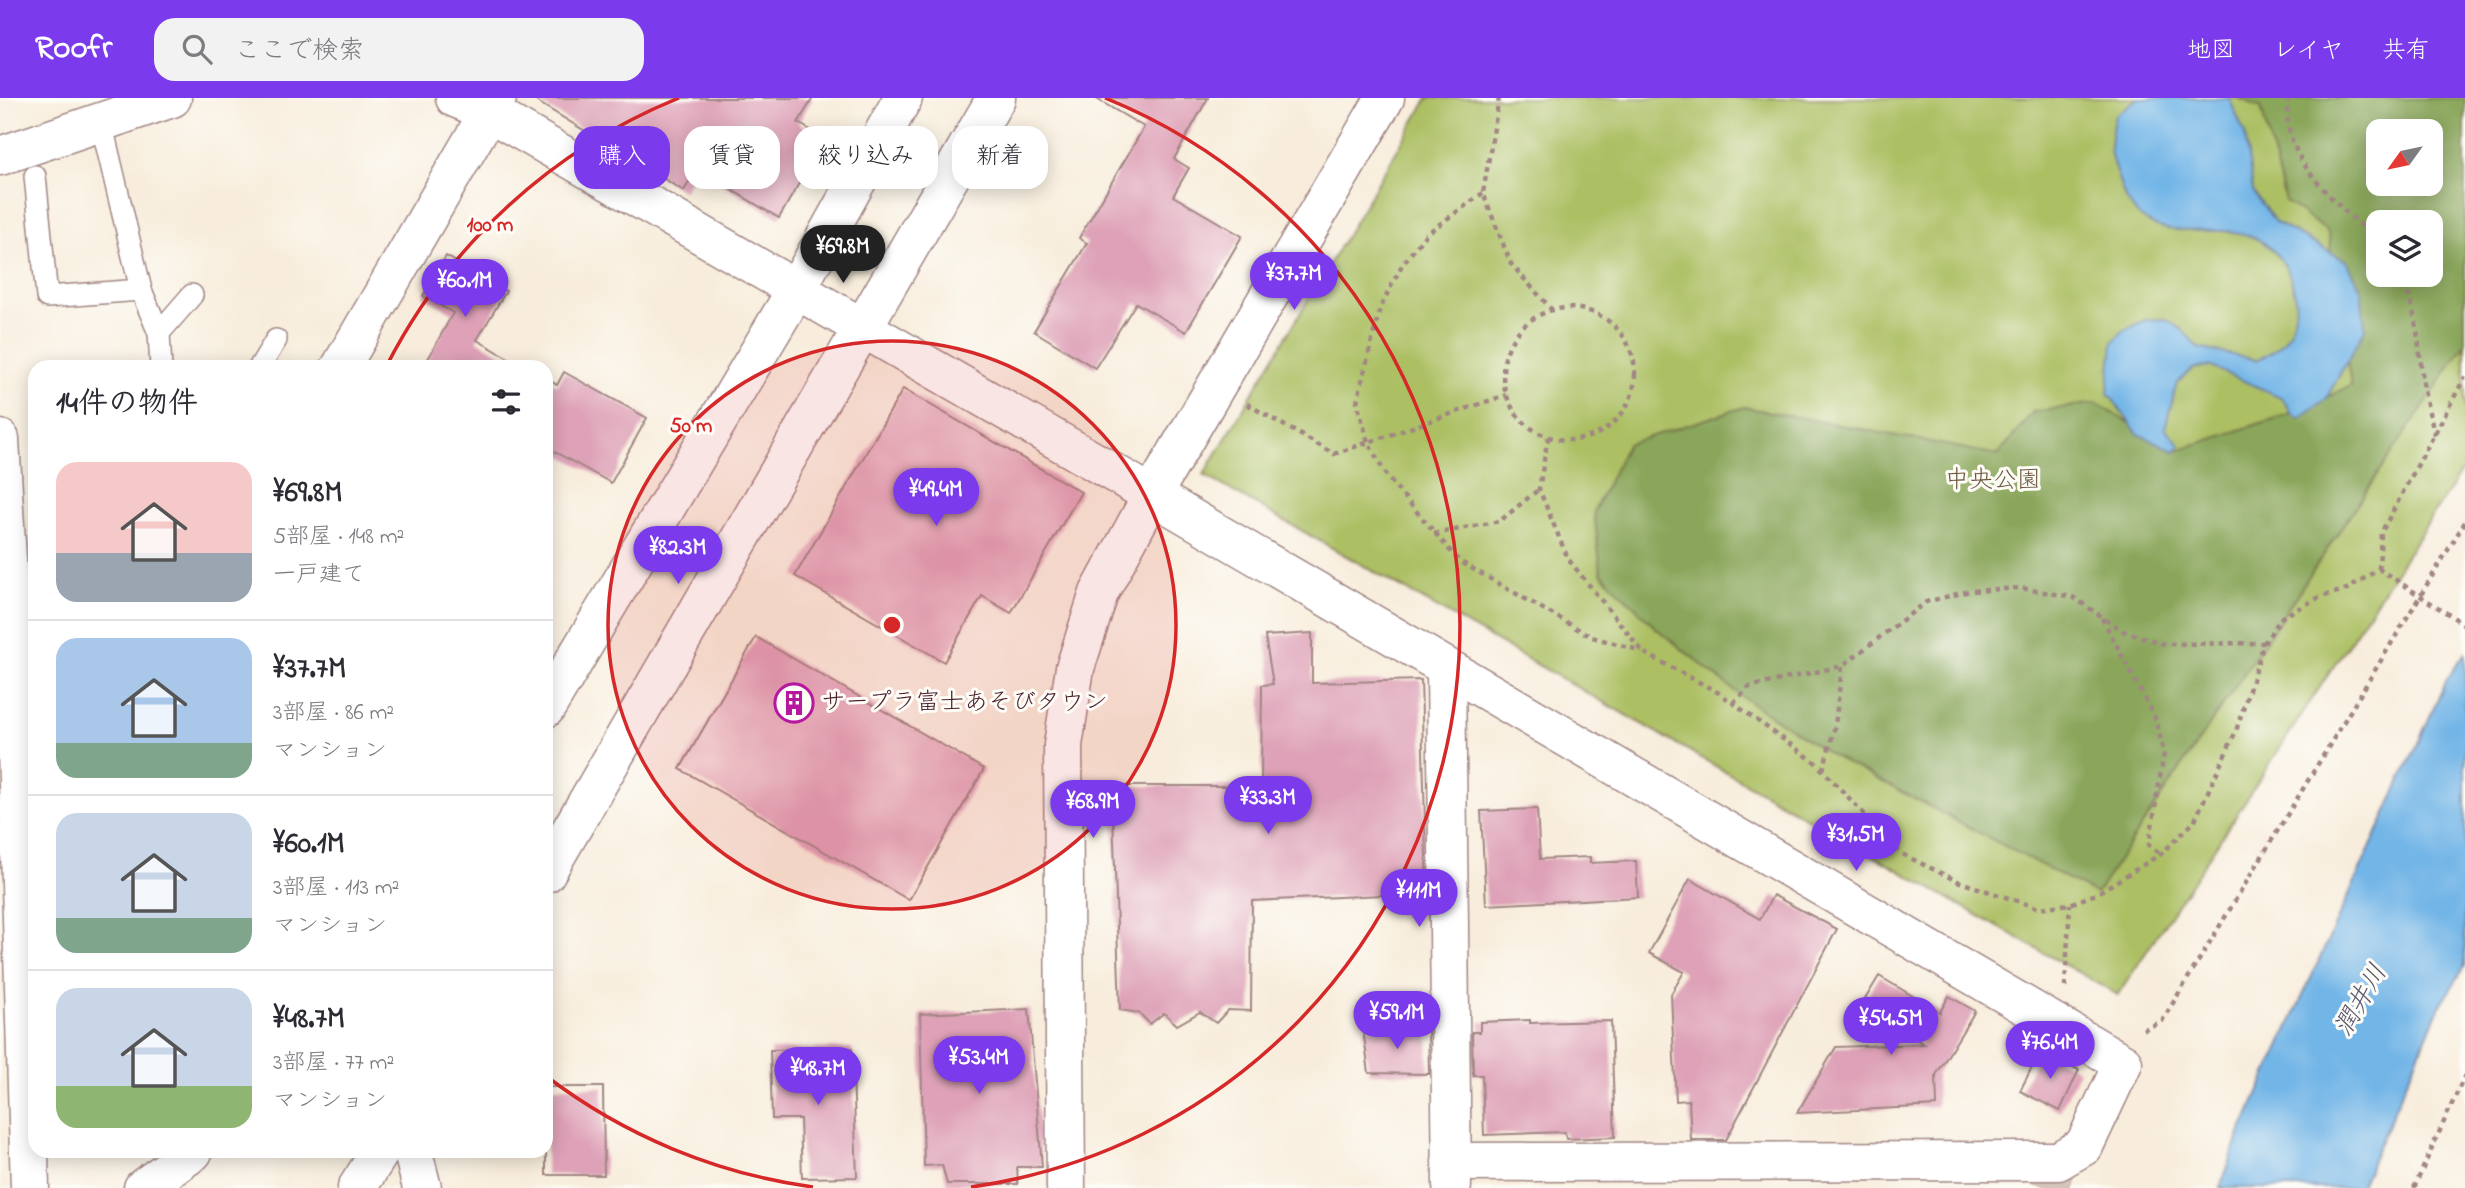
<!DOCTYPE html>
<html lang="ja">
<meta charset="utf-8">
<style>
body{margin:0;font-family:"Indie Flower","Klee One",sans-serif;background:#f2f2f3;color:#2b2b33;height:100vh;display:flex;flex-direction:column;font-size:26px;white-space:nowrap}
*{box-sizing:border-box;margin:0}
p{font-size:23px;color:#7c7c81}
.icon{flex:none;width:38px;height:38px;fill:none;stroke:currentColor;stroke-width:2;stroke-linecap:round;stroke-linejoin:round}
.map{position:relative;flex:1;overflow:hidden}
.details{position:absolute;left:28px;top:262px;width:525px;height:798px;display:flex;flex-direction:column;background:#fff;border-radius:21px;box-shadow:0 4px 18px #0003}
.details>*{flex:none}
.hud{position:absolute;left:574px;top:28px;width:665px;height:63px;display:flex;gap:14px}
.needle{width:46px;rotate:237deg}
.controls{position:absolute;left:2366px;top:21px;display:grid;gap:14px}
.controls a{display:grid;place-items:center;width:77px;height:77px;border-radius:14px;background:#fff;box-shadow:0 4px 18px #0003;font-size:35px}
.price{position:absolute;translate:-50% -60px;padding:0 16px;border-radius:24px;background:#7c3aed;color:#fff;font-size:23px;line-height:46px;filter:drop-shadow(0 2px 4px #0008)}
.price::after{content:'';position:absolute;left:50%;top:42px;width:21px;height:16px;margin-left:-10px;background:inherit;clip-path:polygon(0 0,100% 0,50% 100%)}
.price.current{background:#222;color:#fff}
ul{padding:0;list-style:none}
li{display:flex;align-items:center;gap:21px;height:175px;padding:0 28px}
li+li{border-top:2px solid #e1e1e2}
li span{display:grid;place-items:center;flex:none;width:196px;height:140px;border-radius:21px;color:#555}
li>.icon{margin-inline-start:auto}
span .icon{width:84px;height:84px;fill:#fffc;stroke-width:1}
li b{font-size:30px}
h2{display:flex;justify-content:space-between;align-items:center;height:84px;padding:0 28px;font-size:30px}
.tag{padding:0 24px;border-radius:21px;background:#fff;box-shadow:0 4px 18px #0003;font-size:24px;line-height:63px}
.tag.current{background:#7c3aed;color:#fff}
header{display:flex;align-items:center;gap:42px;box-sizing:border-box;height:98px;padding:0 35px;background:#7c3aed;color:#fff}
header strong{font-size:33px}
nav{display:flex;gap:38px;margin-inline-start:auto;font-size:24px}
.search{width:490px;height:63px;background:#f2f2f3;display:flex;align-items:center;gap:18px;box-sizing:border-box;padding:0 24px;border-radius:21px;color:#7c7c81;font-size:26px}
.map>svg:first-child{display:block}
.green{fill:#acbf64;stroke:#7b6f48;stroke-width:2;fill-rule:evenodd}
.forest{fill:#89a65a;stroke:#6a6242;stroke-width:2;fill-rule:evenodd}
.water{fill:#72b5e7;stroke:#5e6a89;stroke-width:2}
.building{fill:#dea1b7}
.lines{fill:none;stroke-linecap:round;stroke-linejoin:round}
.minor-tunnel{stroke:#d5c4b9;stroke-width:38;stroke-dasharray:38 19;stroke-linecap:butt}
.service-casing{stroke:#a18684;stroke-width:24}
.minor-casing{stroke:#a18684;stroke-width:41}
.tertiary-casing{stroke:#a18684;stroke-width:41}
.secondary-casing{stroke:#a18684;stroke-width:41}
.path{stroke:#a18684;stroke-width:4.5;stroke-dasharray:5 5;stroke-linecap:butt}
.service{stroke:#fff;stroke-width:21}
.minor{stroke:#fff;stroke-width:38}
.tertiary{stroke:#fff;stroke-width:38}
.secondary{stroke:#fff;stroke-width:38}
.ring{fill:none;stroke:#d62828;stroke-width:3.5}
.labels{text-anchor:middle;dominant-baseline:central;stroke-width:6;stroke-linejoin:round;paint-order:stroke}
.park-label{font-size:24px;fill:#6c573f;stroke:#fdfcf7}
.poi-label{font-size:24px;fill:#4a1f2b;stroke:#fdfcf7;text-anchor:start}
.water-label{font-size:26px;font-style:italic;fill:#58546d;stroke:#fdfcf7}
.centre{fill:#d62828;stroke:#fdfcf7;stroke-width:3.5}
.ring-label{font-size:21px;text-anchor:middle;font-weight:bold;fill:#d62828;stroke:#fdfcf7;stroke-width:6;stroke-linejoin:round;paint-order:stroke}
</style>
<header>
<strong>Roofr</strong>
<div class="search"><svg class="icon" aria-label="search" viewBox="0 0 24 24"><circle cx="10" cy="10" r="6"/><path d="M15 15l6 6"/></svg>ここで検索</div>
<nav><a>地図</a><a>レイヤ</a><a>共有</a></nav>
</header>
<div class="map">
<svg width="2465" height="1090" viewBox="0 0 2465 1090">
<rect width="100%" height="100%" fill="#fdfcf7"/>
<filter id="ink" filterUnits="userSpaceOnUse"><feTurbulence type="fractalNoise" baseFrequency=".0143" numOctaves="2"/><feDisplacementMap in="SourceGraphic" scale="14" xChannelSelector="R" yChannelSelector="G"/><feConvolveMatrix kernelMatrix="1 2 1 2 8 2 1 2 1" color-interpolation-filters="sRGB"/></filter>
<filter id="wash" filterUnits="userSpaceOnUse"><feTurbulence type="fractalNoise" baseFrequency=".00686" numOctaves="4" result="noise"/><feDisplacementMap in="SourceGraphic" scale="28" xChannelSelector="R" yChannelSelector="G"/><feGaussianBlur stdDeviation="1.57" result="paint"/><feColorMatrix in="noise" values="0 0 0 0 0 0 0 0 0 0 0 0 0 0 0 0 0 1.4 0 .05"/><feComposite in="paint" operator="in"/></filter>
<g filter="url(#wash)">
<rect width="100%" height="100%" fill="#f8eddc"/>
<path class="green" d="M 1428,0 L 2465,0 L 2465,368 L 2118,897 L 1204,377 ZM 2378,33 L 2431,33 L 2431,86 L 2378,86 ZM 2378,124 L 2431,124 L 2431,177 L 2378,177 Z"/>
<path class="forest" d="M 2238,0 L 2465,0 L 2465,246 L 2096,796 L 1831,657 L 1741,598 L 1657,531 L 1601,475 L 1594,413 L 1627,346 L 1744,309 L 1998,357 L 2033,314 L 2096,305 L 2175,353 L 2292,315 L 2351,288 L 2328,134 L 2285,103 L 2261,9 ZM 2378,33 L 2431,33 L 2431,86 L 2378,86 ZM 2378,124 L 2431,124 L 2431,177 L 2378,177 Z"/>
<g class="water">
<path d="M 2138,0 L 2229,0 L 2245,36 L 2253,93 L 2276,125 L 2347,163 L 2361,191 L 2365,231 L 2326,301 L 2300,320 L 2292,315 L 2281,299 L 2209,268 L 2193,271 L 2177,285 L 2165,330 L 2181,347 L 2175,353 L 2138,336 L 2108,295 L 2113,244 L 2123,233 L 2145,222 L 2165,221 L 2184,233 L 2198,250 L 2257,262 C 2265,257 2277,252 2283,244 C 2309,212 2292,157 2255,140 C 2210,119 2146,158 2121,89 C 2109,55 2107,52 2115,17 Z"/>
<path d="M 2465,555 L 2465,868 L 2439,910 L 2360,1090 L 2220,1090 L 2240,1036 L 2447,581 Z"/>
</g>
<g id="blocks">
<g class="building">
<path d="M 531,0 L 813,0 L 798,25 L 825,40 L 779,120 L 696,71 L 684,93 Z"/>
<path d="M 1095,0 L 1208,0 L 1174,61 L 1189,70 L 1173,98 L 1242,138 L 1186,234 L 1136,205 L 1095,270 L 1034,233 L 1087,145 L 1079,140 L 1144,29 Z"/>
<path d="M 446,158 L 506,193 L 477,242 L 526,270 L 423,270 L 453,215 L 423,198 Z"/>
<path d="M 564,274 L 647,320 L 611,385 L 546,349 L 546,280 L 557,287 Z"/>
<path d="M 903,291 L 1081,394 L 1011,515 L 982,498 L 944,564 L 795,478 Z"/>
<path d="M 1312,535 L 1312,585 L 1421,582 L 1427,795 L 1252,803 L 1251,913 L 1228,912 L 1216,925 L 1200,914 L 1177,927 L 1164,915 L 1150,926 L 1139,915 L 1120,912 L 1112,688 L 1261,688 L 1262,587 L 1273,586 L 1265,538 Z"/>
<path d="M 756,539 L 984,671 L 909,802 L 680,671 Z"/>
<path d="M 1537,711 L 1540,761 L 1590,759 L 1590,765 L 1636,763 L 1638,799 L 1486,807 L 1481,713 Z"/>
<path d="M 1690,781 L 1760,821 L 1773,797 L 1837,831 L 1726,1042 L 1691,1042 L 1689,1002 L 1676,1003 L 1671,896 L 1684,874 L 1649,855 Z"/>
<path d="M 1879,878 L 1940,914 L 1949,898 L 1975,913 L 1936,977 L 1937,1008 L 1797,1015 L 1836,949 L 1924,946 L 1861,908 Z"/>
<path d="M 1029,911 L 1042,1069 L 1017,1069 L 1018,1086 L 947,1086 L 942,1067 L 924,1068 L 920,916 Z"/>
<path d="M 1530,922 L 1530,925 L 1611,923 L 1615,1039 L 1566,1041 L 1565,1034 L 1484,1037 L 1482,977 L 1473,977 L 1472,934 L 1480,934 L 1480,924 Z"/>
<path d="M 1363,931 L 1428,932 L 1429,976 L 1369,975 Z"/>
<path d="M 852,950 L 857,1079 L 802,1080 L 800,1021 L 772,1021 L 770,952 Z"/>
<path d="M 2040,953 L 2079,972 L 2060,1013 L 2020,993 Z"/>
<path d="M 546,989 L 603,989 L 604,1077 L 546,1077 Z"/>
</g>
</g>
</g>
<g filter="url(#ink)">
<use href="#blocks" fill-opacity="0" stroke="#a18684" stroke-width="2"/>
<g class="lines">
<path class="minor-tunnel" d="M 2049,1090 L 2058,1063"/>
<g class="service-casing">
<g id="service">
<path d="M 101,24 L 141,192 L 159,235 L 161,270"/>
<path d="M 35,78 L 47,199 L 141,192"/>
<path d="M 159,235 L 192,197"/>
<path d="M 259,270 L 276,242"/>
</g>
</g>
<g class="minor-casing">
<g id="minor">
<path d="M 455,0 L 489,14 L 1152,397 L 2123,965 L 2084,1048 L 2058,1063 L 1451,1064"/>
<path d="M 0,58 L 172,0"/>
<path d="M 340,270 L 497,0"/>
<path d="M 0,341 L 16,617 L 30,1090"/>
<path d="M 1152,397 L 1385,0"/>
<path d="M 1446,572 L 1452,1088"/>
</g>
</g>
<g class="tertiary-casing">
<path id="tertiary" d="M 1066,1090 L 1063,647 L 1075,570 L 1099,495 L 1152,397"/>
</g>
<g class="secondary-casing">
<g id="secondary">
<path d="M 546,610 L 795,194 L 903,0"/>
<path d="M 546,775 L 996,0"/>
<path d="M 413,1054 L 422,1090"/>
<path d="M 143,1090 L 193,1054"/>
<path d="M 357,1090 L 380,1054"/>
</g>
</g>
<g class="path">
<path d="M 1499,0 L 1483,95 L 1511,166 L 1552,212"/>
<path d="M 2288,0 C 2279,64 2338,104 2378,144"/>
<path d="M 1483,95 L 1426,136 L 1402,167 L 1380,210 L 1357,304 L 1368,344 L 1387,379 L 1459,463 L 1592,539 L 1642,553"/>
<path d="M 2399,177 C 2418,211 2418,246 2423,284 C 2425,302 2431,321 2435,338"/>
<circle cx="1569" cy="276" r="66"/>
<path d="M 1247,306 L 1334,356 L 1506,297"/>
<path d="M 1548,339 L 1539,391 L 1568,461 L 1643,554 L 1719,595 L 1815,664 L 1902,756 L 1957,783 L 2038,810 L 2070,806 L 2096,796 L 2161,756 L 2194,724 L 2236,633 L 2264,545 L 2282,519 L 2318,500 L 2347,491 L 2379,471 L 2465,527"/>
<path d="M 1434,436 L 1500,423 L 1539,391"/>
<path d="M 2379,471 L 2381,435 L 2465,279"/>
<path d="M 2102,520 L 2155,620 L 2164,655 L 2149,747 L 2161,756"/>
<path d="M 1733,605 L 1749,589 L 1842,568"/>
<path d="M 1823,672 L 1835,628 L 1842,568 L 1926,504 L 1969,493 L 2020,490 L 2073,499 L 2123,533 L 2164,546 L 2264,545"/>
<path d="M 2065,889 L 2070,806"/>
<path d="M 2143,932 L 2162,923 L 2465,424"/>
<path d="M 2414,1090 L 2465,977"/>
</g>
<use href="#service" class="service"/>
<use href="#minor" class="minor"/>
<use href="#tertiary" class="tertiary"/>
<use href="#secondary" class="secondary"/>
</g>
</g>
<circle cx="892" cy="527" r="284" fill="#d62828" fill-opacity=".12"/>
<g class="ring">
<circle cx="892" cy="527" r="284"/>
<path d="M813 1089A568 568 0 0 1 546 978M386 269A568 568 0 0 1 679 0M1105 0A568 568 0 0 1 971 1089"/>
</g>
<defs>
<g id="building-ring" transform="scale(2.0125)"><circle r="9.5" fill="#fdfcf7" stroke="#b5179e" stroke-width="1.5"/><path d="M-4-6H4V6H1V3H-1V6H-4ZM-2.5-4.3h1.7v1.8h-1.7ZM.8-4.3h1.7v1.8H.8ZM-2.5-1h1.7V.8h-1.7ZM.8-1h1.7V.8H.8Z" fill="#b5179e"/></g>
</defs>
<g fill-rule="evenodd">
<use href="#building-ring" x="794" y="605"/>
</g>
<g class="labels">
<g class="park-label">
<text x="1993" y="383">中央公園</text>
</g>
<g class="poi-label">
<text x="821" y="605">サープラ富士あそびタウン</text>
</g>
<g class="water-label">
<text transform="translate(2362 903) rotate(-60)">潤井川</text>
</g>
</g>
<circle cx="892" cy="527" r="10" class="centre"/>
<g class="ring-label">
<text x="490" y="133">100 m</text>
<text x="691" y="334">50 m</text>
</g>
</svg>
<div class="controls">
<a><svg class="needle" viewBox="-14 -14 28 28"><path d="M0-13l5 13h-10z" fill="#e53935"/><path d="M0 13l5-13h-10z" fill="#7c7c81"/></svg></a>
<a><svg class="icon" aria-label="layers" viewBox="0 0 24 24"><path d="M12 4l9 5-9 5-9-5zM3 14l9 5 9-5"/></svg></a>
</div>
<b class="price current" style="left:843px;top:187px">¥69.8M</b>
<b class="price" style="left:1294px;top:214px">¥37.7M</b>
<b class="price" style="left:465px;top:221px">¥60.1M</b>
<b class="price" style="left:936px;top:430px">¥49.4M</b>
<b class="price" style="left:678px;top:488px">¥82.3M</b>
<b class="price" style="left:1268px;top:738px">¥33.3M</b>
<b class="price" style="left:1093px;top:742px">¥68.9M</b>
<b class="price" style="left:1856px;top:775px">¥31.5M</b>
<b class="price" style="left:1419px;top:831px">¥111M</b>
<b class="price" style="left:1397px;top:953px">¥59.1M</b>
<b class="price" style="left:1891px;top:959px">¥54.5M</b>
<b class="price" style="left:2050px;top:983px">¥76.4M</b>
<b class="price" style="left:979px;top:998px">¥53.4M</b>
<b class="price" style="left:818px;top:1009px">¥48.7M</b>
<div class="hud">
<a class="tag current">購入</a>
<a class="tag">賃貸</a>
<a class="tag">絞り込み</a>
<a class="tag">新着</a>
</div>
<section class="details">
<h2>14件の物件<svg class="icon" aria-label="filters" viewBox="0 0 24 24"><path d="M4 7h16M4 17h16"/><circle cx="9" cy="7" r="2"/><circle cx="15" cy="17" r="2"/></svg></h2>
<ul>
<li><span style="background:linear-gradient(#f6c9c9 65%,#9aa5b1 0)"><svg class="icon" aria-label="home" viewBox="0 0 24 24"><path d="M3 11l9-7 9 7M6 9v11h12V9"/></svg></span><div><b>¥69.8M</b><p>5部屋 · 148 m²</p><p>一戸建て</p></div></li>
<li><span style="background:linear-gradient(#a9c7e8 75%,#7fa58c 0)"><svg class="icon" aria-label="home" viewBox="0 0 24 24"><path d="M3 11l9-7 9 7M6 9v11h12V9"/></svg></span><div><b>¥37.7M</b><p>3部屋 · 86 m²</p><p>マンション</p></div></li>
<li><span style="background:linear-gradient(#c9d6e8 75%,#7fa58c 0)"><svg class="icon" aria-label="home" viewBox="0 0 24 24"><path d="M3 11l9-7 9 7M6 9v11h12V9"/></svg></span><div><b>¥60.1M</b><p>3部屋 · 113 m²</p><p>マンション</p></div></li>
<li><span style="background:linear-gradient(#c9d6e8 70%,#8fb573 0)"><svg class="icon" aria-label="home" viewBox="0 0 24 24"><path d="M3 11l9-7 9 7M6 9v11h12V9"/></svg></span><div><b>¥48.7M</b><p>3部屋 · 77 m²</p><p>マンション</p></div></li>
</ul>
</section>
</div>
